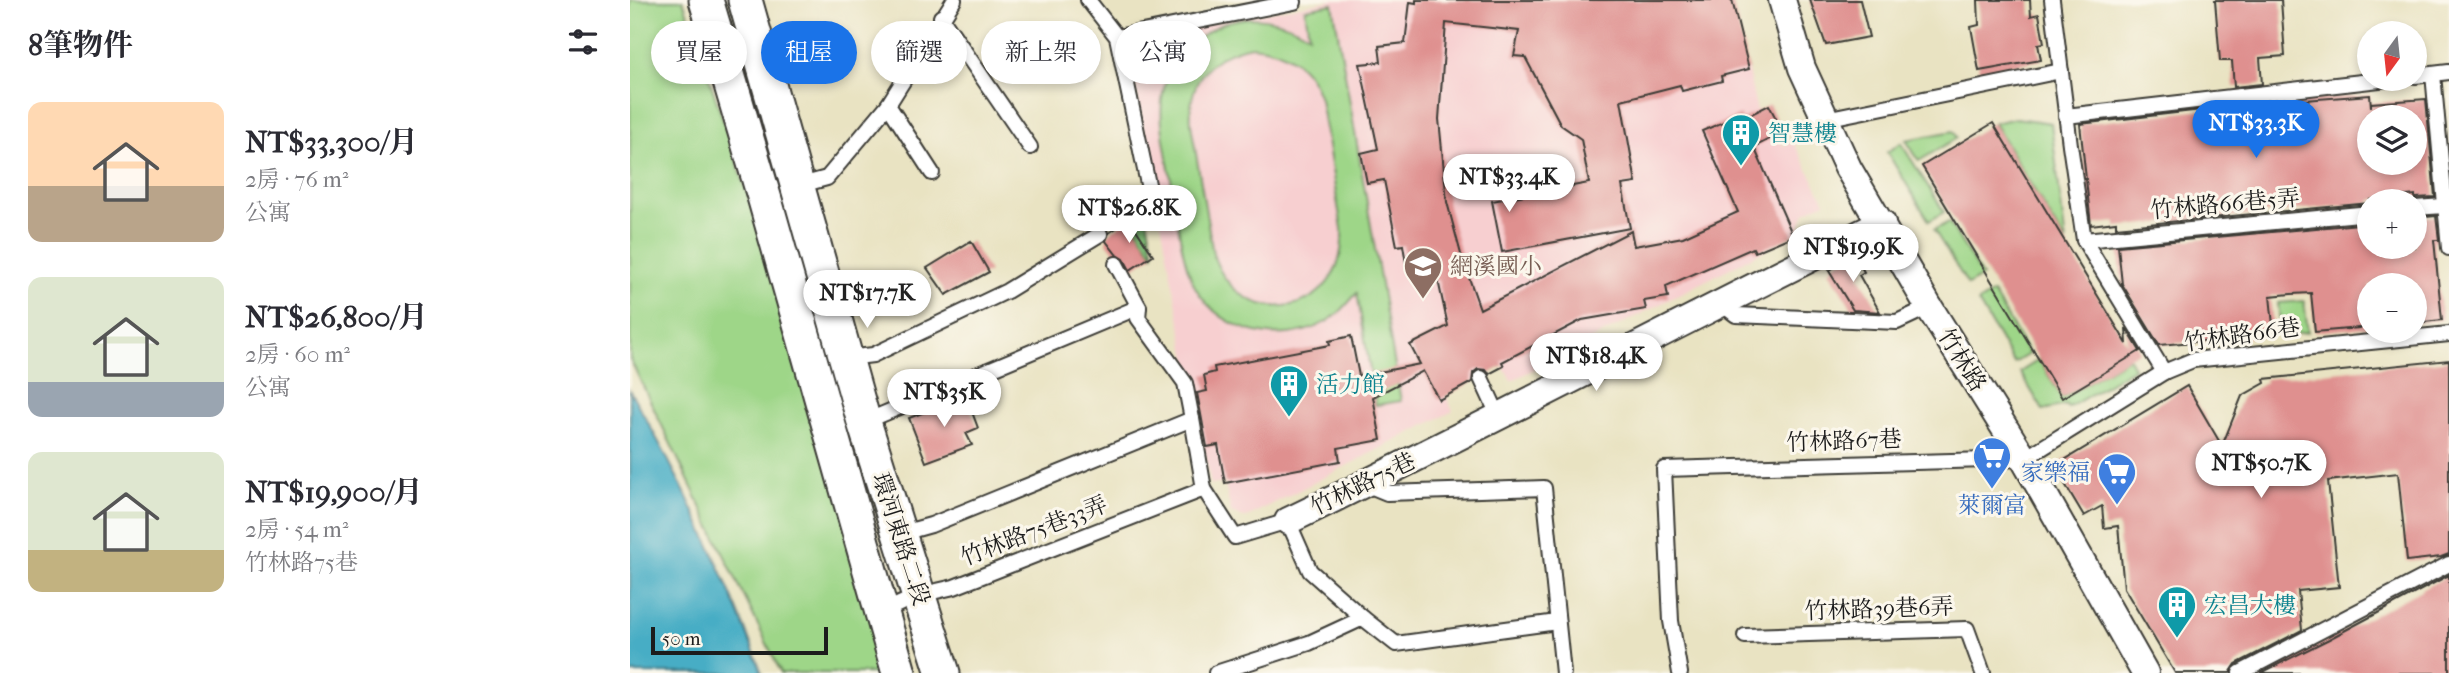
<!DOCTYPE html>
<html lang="zh-TW">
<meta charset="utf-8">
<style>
body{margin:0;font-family:"IM FELL French Canon","Noto Serif TC",serif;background:#f2f2f3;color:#2b2b33;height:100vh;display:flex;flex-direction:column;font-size:26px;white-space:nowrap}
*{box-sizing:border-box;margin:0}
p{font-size:23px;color:#7c7c81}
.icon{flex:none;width:38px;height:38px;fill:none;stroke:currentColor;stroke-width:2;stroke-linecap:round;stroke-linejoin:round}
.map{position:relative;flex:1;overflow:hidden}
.drawer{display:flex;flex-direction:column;background:#fff;width:630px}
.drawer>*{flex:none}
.banner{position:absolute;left:21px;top:21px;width:665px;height:63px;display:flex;gap:14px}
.needle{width:46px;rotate:195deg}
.controls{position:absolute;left:1727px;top:21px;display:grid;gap:14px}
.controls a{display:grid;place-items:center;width:70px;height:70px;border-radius:50%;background:#fff;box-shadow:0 4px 10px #0003;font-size:35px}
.scale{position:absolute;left:21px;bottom:18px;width:177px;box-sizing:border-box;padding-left:7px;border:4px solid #1c1c1c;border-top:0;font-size:19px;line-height:24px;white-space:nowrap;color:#1c1c1c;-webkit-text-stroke:5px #fbf7ec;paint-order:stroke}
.price{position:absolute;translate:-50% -60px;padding:0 16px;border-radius:24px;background:#fff;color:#222;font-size:23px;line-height:46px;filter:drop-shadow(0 2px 4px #0008)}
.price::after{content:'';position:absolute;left:50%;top:42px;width:21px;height:16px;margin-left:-10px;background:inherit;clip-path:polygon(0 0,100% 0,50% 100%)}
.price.on{background:#1a73e8;color:#fff}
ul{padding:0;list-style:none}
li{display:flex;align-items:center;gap:21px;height:175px;padding:0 28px}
li span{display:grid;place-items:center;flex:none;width:196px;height:140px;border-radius:14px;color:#555}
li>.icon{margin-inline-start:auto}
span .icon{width:84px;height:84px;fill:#fffc;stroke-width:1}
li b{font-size:30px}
h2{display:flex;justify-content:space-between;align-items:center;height:84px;padding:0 28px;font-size:30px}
.pill{padding:0 24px;border-radius:32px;background:#fff;box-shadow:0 4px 10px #0003;font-size:24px;line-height:63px}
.pill.on{background:#1a73e8;color:#fff}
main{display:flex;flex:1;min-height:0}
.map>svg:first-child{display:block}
.built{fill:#f7cfd0}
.green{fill:#9ed688;stroke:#5d7952;stroke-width:2;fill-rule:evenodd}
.forest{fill:#7eb774;stroke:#4d6a48;stroke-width:2}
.water{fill:#46adc5;stroke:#316470;stroke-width:2}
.building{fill:#df908f;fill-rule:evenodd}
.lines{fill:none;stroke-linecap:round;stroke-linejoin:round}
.service-casing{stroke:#3b3a35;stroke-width:18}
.minor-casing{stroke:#3b3a35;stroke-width:30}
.tertiary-casing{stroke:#3b3a35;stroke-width:37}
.service{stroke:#fff;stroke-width:14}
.minor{stroke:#fff;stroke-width:26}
.tertiary{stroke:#fff;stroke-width:33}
.labels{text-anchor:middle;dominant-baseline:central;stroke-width:6;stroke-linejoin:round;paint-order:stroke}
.culture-label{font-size:23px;fill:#0d838f;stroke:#fbf7ec;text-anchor:start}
.street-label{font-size:23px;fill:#1c1c1c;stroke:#fbf7ec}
.education-label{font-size:23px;fill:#785e54;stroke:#fbf7ec;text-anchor:start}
.shop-label{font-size:23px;fill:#366cbe;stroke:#fbf7ec;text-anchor:end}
</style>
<main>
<section class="drawer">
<h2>8筆物件<svg class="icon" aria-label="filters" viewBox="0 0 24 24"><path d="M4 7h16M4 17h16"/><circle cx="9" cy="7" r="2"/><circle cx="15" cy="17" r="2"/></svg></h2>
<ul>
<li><span style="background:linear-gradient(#ffd9b3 60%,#b9a48a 0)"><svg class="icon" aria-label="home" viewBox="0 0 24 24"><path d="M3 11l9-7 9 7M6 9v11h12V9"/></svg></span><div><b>NT$33,300/月</b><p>2房 · 76 m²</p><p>公寓</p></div></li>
<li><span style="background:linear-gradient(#dfe7d0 75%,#9aa5b1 0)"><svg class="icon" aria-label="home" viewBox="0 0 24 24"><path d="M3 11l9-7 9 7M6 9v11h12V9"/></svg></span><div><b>NT$26,800/月</b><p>2房 · 60 m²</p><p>公寓</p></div></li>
<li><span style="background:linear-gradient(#dfe7d0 70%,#c2b280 0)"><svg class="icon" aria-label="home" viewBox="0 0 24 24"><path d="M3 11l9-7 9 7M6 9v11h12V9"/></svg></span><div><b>NT$19,900/月</b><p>2房 · 54 m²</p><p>竹林路75巷</p></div></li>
</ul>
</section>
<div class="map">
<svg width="1819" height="673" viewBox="0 0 1819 673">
<rect width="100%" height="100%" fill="#fbf7ec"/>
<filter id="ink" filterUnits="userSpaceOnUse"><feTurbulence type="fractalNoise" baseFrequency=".0143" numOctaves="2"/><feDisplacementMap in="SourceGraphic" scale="14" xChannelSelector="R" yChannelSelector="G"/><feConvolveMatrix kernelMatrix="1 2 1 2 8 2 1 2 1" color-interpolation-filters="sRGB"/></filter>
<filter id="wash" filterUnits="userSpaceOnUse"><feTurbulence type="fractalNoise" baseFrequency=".00686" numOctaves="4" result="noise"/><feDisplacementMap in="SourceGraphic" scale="28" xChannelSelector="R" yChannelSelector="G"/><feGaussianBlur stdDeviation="1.57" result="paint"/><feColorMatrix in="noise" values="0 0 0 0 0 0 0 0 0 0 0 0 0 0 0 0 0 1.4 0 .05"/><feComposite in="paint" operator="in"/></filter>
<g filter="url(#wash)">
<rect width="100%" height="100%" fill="#e9e3c2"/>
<path class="built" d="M 703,0 L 1102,0 L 1127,111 L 1139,105 L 1153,132 L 1147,135 L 1153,146 L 1163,141 L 1195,202 L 1175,212 L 1168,233 L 881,381 L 873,366 L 816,396 L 823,411 L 615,518 L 601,513 L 595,483 L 581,485 L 498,49 L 503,37 Z"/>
<g class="green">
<path d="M 0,0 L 53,0 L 277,673 L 151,673 L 0,359 Z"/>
<path d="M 703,4 L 771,401 L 746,405 L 727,293 C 717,304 709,315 696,322 C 649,349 582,331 561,278 C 549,247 547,211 541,179 C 536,149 526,115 535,84 C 544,56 566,36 592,24 C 621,12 653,20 679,35 L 675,9 ZM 621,46 C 657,49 679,65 690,99 L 712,229 C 718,317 610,336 583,254 L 561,124 C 558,80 578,55 621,46 Z"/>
<path d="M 1386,118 L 1421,123 L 1436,243 L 1364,123 Z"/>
<path d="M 1323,131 L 1327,138 L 1289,161 L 1276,140 Z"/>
<path d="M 1271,143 L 1314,212 L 1299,221 L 1257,152 Z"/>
<path d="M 1319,222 L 1352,276 L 1338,285 L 1304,230 Z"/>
<path d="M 1363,293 L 1399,354 L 1384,363 L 1348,302 Z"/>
<path d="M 1674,301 L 1678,332 L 1651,335 L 1648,303 Z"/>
<path d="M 1499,358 L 1504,368 L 1438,408 L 1435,405 L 1413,410 L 1390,372 L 1409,360 L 1432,398 Z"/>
</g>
<path class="forest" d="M 514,203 L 524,254 L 523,255 L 499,219 Z"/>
<path class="water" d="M 0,391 C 51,477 97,579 132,673 L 0,673 Z"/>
<g id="blocks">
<g class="building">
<path d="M 786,0 L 1102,0 L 1119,69 L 1091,76 L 1092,81 L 1052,91 L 1050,85 L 991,100 L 1006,183 L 992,185 L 1000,228 L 872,252 L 862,201 L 959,183 L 951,139 L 931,125 L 895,57 L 884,56 L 889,31 L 816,23 L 809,119 L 817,202 L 832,258 L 850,309 L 1001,231 L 1004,246 L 1053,237 L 1108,212 L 1072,131 L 1110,115 L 1112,119 L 1139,105 L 1153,132 L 1124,147 L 1163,236 L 1125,252 L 1123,248 L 1036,286 L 1038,297 L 1014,301 L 1016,309 L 952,320 L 872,362 L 874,366 L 859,374 L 856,370 L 848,369 L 843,373 L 842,382 L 809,400 L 793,371 L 743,397 L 751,440 L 708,448 L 710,461 L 595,483 L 588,445 L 577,447 L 567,393 L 577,391 L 574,375 L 585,372 L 584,367 L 700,345 L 699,341 L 721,336 L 729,376 L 790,364 L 780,345 L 818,326 L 808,280 L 791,283 L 788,267 L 777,269 L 773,245 L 767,246 L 754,180 L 737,183 L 731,153 L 748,149 L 730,64 L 751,62 L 749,46 L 775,43 L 780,2 L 786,3 Z"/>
<path d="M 1180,0 L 1230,0 L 1239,37 L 1196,45 Z"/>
<path d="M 1348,0 L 1400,0 L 1401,16 L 1409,14 L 1414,43 L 1408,44 L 1411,60 L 1349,71 L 1341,27 L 1349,25 Z"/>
<path d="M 1585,0 L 1651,0 L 1655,56 L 1630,58 L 1632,84 L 1604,87 L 1602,61 L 1590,61 Z"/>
<path d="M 1740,95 L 1741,107 L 1741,103 L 1796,99 L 1805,197 L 1785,198 L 1785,195 L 1740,200 L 1740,203 L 1486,227 L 1486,222 L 1461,225 L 1450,124 L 1633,103 ZM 1740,117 L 1785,117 L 1785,163 L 1740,163 Z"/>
<path d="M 1363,123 L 1497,344 L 1496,328 L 1510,351 L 1432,398 L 1292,166 Z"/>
<path d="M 1806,216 L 1809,240 L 1804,240 L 1812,320 L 1785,323 L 1785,285 L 1740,285 L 1740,327 L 1685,332 L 1681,293 L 1661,294 L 1640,296 L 1644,335 L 1529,345 L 1492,284 L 1488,246 L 1740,223 L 1740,247 L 1785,247 L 1785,218 Z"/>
<path d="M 499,219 L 523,255 L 500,270 L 494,259 L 486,254 L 476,241 L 479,233 Z"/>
<path d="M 341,241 L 359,272 L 316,295 L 297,268 Z"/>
<path d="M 1224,254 L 1234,272 L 1229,275 L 1250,312 L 1223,310 L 1199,271 L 1203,268 L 1202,265 Z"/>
<path d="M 1819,360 L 1819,554 L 1811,557 L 1777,561 L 1768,473 L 1698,481 L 1709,587 L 1668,591 L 1672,630 L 1606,664 L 1600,673 L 1545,673 L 1494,588 L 1488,526 L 1474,528 L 1472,506 L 1454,516 L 1432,479 L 1430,472 L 1433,461 L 1557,386 L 1592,446 L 1612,396 L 1635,383 L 1634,379 Z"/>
<path d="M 336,396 L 348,428 L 336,433 L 342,445 L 296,462 L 279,418 Z"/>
<path d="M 1819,575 L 1819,673 L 1631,673 L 1699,639 Z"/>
</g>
</g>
</g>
<g filter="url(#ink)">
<use href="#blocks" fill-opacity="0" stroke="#3b3a35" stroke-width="2"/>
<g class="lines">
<g class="service-casing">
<g id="service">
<path d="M 458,0 L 487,37 L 519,189"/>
<path d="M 1422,0 L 1440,145 L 1454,240 L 1534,372"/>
<path d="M 311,17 L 400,147"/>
<path d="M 487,37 L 664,2"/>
<path d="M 1803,74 L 1819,248"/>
<path d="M 1785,76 L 1819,72"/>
<path d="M 258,105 L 302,173"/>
<path d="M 1436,116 L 1758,79"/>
<path d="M 1195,119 L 1431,71"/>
<path d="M 167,186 L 197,178 L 258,105 L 324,0"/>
<path d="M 1785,208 L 1814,206"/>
<path d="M 1454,240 L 1740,213"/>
<path d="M 486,264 L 509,307"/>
<path d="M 1089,302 L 1106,315 L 1267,322 L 1299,307"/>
<path d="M 218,358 L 243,355 L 377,291 L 470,234"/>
<path d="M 851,378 L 869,417"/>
<path d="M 234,422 L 509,307 L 508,318 L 555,383 L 562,419"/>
<path d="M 735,484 L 757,493 L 914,488 L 933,673"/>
<path d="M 269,534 L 301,525 L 562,419 L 574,489 L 605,537 L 658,521 L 680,571 L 733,618 L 679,643 L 586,673"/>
<path d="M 252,612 L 289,595 L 324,587 L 574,489"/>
<path d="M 733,618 L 766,644 L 927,622"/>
<path d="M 1115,636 L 1337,629 L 1353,673"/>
<path d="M 1050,673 L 1041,621 L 1034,469 L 1394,459 L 1534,372 L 1563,360 L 1819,334"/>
<path d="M 1610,673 L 1819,564"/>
</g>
</g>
<g class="minor-casing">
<g id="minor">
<path d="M 1152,0 L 1172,68 L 1218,168 L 1299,307 L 1394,459 L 1515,673"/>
<path d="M 658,521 C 858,425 1053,320 1252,223"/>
</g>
</g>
<g class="tertiary-casing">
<g id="tertiary">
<path d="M 76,0 L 135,200 L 269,673"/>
<path d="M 115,0 L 234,422 L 313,673"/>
</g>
</g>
<use href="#service" class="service"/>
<use href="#minor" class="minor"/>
<use href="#tertiary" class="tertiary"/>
</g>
</g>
<defs>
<g id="building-pin" transform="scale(2.0125)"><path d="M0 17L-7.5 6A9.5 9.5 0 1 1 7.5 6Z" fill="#0f9aa8" stroke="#fbf7ec"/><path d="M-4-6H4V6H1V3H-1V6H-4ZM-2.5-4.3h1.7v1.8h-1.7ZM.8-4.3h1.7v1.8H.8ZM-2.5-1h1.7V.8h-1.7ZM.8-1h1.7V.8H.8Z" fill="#fff"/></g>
<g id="school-pin" transform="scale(2.0125)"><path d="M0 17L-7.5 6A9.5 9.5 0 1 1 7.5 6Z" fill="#8d6e63" stroke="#fbf7ec"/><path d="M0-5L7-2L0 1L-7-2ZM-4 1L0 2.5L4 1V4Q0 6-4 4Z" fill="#fff"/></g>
<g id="supermarket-pin" transform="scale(2.0125)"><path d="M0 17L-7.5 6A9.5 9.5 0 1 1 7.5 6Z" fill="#3f7fe0" stroke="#fbf7ec"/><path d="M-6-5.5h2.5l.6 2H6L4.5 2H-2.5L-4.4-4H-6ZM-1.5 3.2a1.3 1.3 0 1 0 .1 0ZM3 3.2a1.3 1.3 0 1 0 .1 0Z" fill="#fff"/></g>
</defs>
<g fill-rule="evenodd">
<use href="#building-pin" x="1111" y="133"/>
<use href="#school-pin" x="793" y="266"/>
<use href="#building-pin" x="659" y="384"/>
<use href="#supermarket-pin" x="1362" y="456"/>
<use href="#supermarket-pin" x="1487" y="472"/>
<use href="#building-pin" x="1547" y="605"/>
</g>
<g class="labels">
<g class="culture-label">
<text x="1138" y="133">智慧樓</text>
<text x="686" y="384">活力館</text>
<text x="1574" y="605">宏昌大樓</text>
</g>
<g class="street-label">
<text transform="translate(1595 204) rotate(-5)">竹林路66巷5弄</text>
<text transform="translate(1612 335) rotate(-8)">竹林路66巷</text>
<text transform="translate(1332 360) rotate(58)">竹林路</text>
<text transform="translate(1214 441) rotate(-2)">竹林路67巷</text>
<text transform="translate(733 484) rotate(-26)">竹林路75巷</text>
<text transform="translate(404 531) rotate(-21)">竹林路75巷33弄</text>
<text transform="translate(271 539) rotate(72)">環河東路二段</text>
<text transform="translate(1249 609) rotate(-2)">竹林路39巷6弄</text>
</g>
<g class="education-label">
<text x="820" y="266">網溪國小</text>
</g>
<g class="shop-label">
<text x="1460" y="472">家樂福</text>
<text x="1362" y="505" text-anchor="middle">萊爾富</text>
</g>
</g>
</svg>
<div class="controls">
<a><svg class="needle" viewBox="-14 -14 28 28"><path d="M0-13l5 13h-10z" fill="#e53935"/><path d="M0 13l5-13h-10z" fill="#7c7c81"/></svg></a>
<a><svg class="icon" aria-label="layers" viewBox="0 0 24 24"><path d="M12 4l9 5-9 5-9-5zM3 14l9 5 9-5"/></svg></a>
<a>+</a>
<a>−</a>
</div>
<div class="scale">50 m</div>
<b class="price on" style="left:1626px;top:160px">NT$33.3K</b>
<b class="price" style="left:879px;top:214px">NT$33.4K</b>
<b class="price" style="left:499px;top:245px">NT$26.8K</b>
<b class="price" style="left:1223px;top:284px">NT$19.9K</b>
<b class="price" style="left:237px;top:330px">NT$17.7K</b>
<b class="price" style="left:966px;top:393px">NT$18.4K</b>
<b class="price" style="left:314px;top:429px">NT$35K</b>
<b class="price" style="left:1631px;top:500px">NT$50.7K</b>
<div class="banner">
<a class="pill">買屋</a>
<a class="pill on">租屋</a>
<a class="pill">篩選</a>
<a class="pill">新上架</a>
<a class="pill">公寓</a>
</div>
</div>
</main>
